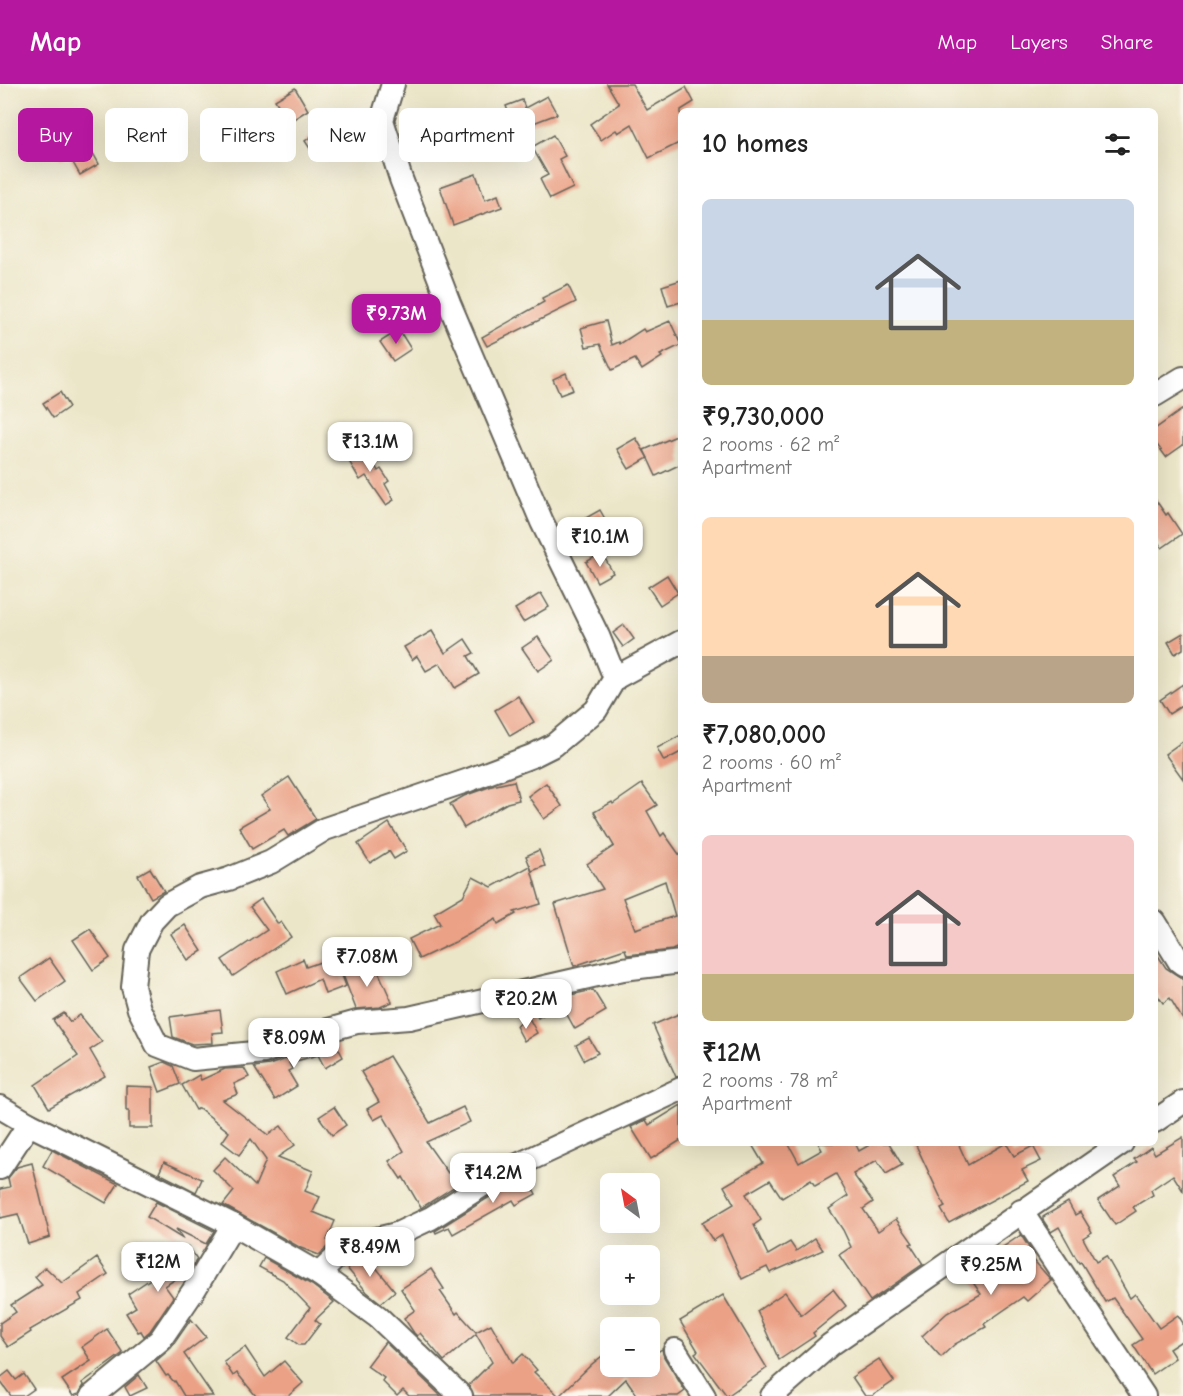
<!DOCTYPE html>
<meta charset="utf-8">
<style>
body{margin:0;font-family:"Comic Neue",sans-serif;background:#f2f2f2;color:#222;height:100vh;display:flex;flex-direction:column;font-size:22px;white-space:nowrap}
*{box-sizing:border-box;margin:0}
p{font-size:20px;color:#767676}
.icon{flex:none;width:33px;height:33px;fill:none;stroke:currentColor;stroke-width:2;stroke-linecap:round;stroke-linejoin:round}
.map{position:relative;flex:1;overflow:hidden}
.drawer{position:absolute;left:678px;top:24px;width:480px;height:1038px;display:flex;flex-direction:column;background:#fff;border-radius:9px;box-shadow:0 6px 24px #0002}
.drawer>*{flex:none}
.top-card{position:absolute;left:18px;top:24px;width:570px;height:54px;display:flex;gap:12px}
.needle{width:39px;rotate:328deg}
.fabs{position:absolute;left:600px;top:1089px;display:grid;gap:12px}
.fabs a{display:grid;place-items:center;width:60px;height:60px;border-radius:9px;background:#fff;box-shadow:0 6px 24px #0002;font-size:30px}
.price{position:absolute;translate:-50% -51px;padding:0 14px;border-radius:12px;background:#fff;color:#222;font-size:20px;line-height:39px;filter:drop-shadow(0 2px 3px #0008)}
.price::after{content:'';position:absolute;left:50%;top:36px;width:18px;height:14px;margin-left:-9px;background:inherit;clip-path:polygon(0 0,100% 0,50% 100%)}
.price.current{background:#b5179e;color:#fff}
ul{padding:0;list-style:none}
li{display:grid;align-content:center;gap:12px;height:318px;padding:0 24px}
li span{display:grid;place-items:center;height:186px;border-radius:9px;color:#555}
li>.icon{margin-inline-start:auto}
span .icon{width:108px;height:108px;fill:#fffc;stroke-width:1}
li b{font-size:26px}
h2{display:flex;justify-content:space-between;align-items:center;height:72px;padding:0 24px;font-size:26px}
.pill{padding:0 21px;border-radius:9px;background:#fff;box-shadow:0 6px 24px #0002;font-size:21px;line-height:54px}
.pill.current{background:#b5179e;color:#fff}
header{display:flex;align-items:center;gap:36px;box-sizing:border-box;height:84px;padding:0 30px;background:#b5179e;color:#fff}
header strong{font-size:28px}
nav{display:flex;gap:33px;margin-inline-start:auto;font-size:21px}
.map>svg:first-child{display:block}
.building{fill:#eba186;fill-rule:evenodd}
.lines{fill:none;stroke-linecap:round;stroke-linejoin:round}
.minor-casing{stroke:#656359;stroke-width:26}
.minor{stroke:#fff;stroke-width:22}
</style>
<header>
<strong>Map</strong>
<nav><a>Map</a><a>Layers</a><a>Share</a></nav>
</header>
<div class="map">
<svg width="1183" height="1312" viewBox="0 0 1183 1312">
<rect width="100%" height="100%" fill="#fbf7ec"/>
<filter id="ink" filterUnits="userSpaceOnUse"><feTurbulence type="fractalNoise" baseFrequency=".0167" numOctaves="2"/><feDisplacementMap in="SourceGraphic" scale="12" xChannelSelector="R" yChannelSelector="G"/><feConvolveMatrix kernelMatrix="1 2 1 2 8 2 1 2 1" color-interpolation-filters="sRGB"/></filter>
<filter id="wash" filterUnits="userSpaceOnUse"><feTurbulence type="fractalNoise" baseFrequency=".008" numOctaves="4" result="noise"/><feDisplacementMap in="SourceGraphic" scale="24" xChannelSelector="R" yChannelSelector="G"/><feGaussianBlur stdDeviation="1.35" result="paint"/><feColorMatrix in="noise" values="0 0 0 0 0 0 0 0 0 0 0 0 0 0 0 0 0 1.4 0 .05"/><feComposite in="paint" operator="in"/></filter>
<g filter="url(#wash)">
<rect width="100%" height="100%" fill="#ece6c9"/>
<g id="blocks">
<g class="building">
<path d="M 607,0 L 632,0 L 647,26 L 686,3 L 694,18 L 681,26 L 681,58 L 649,74 L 632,40 L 618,49 L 616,46 L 601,56 L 590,40 L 619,20 Z"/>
<path d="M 295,4 L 308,26 L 289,38 L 275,16 Z"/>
<path d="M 547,12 L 557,30 L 515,46 L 506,22 L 522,16 L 525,24 Z"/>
<path d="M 69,36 L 86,63 L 89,62 L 99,80 L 80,91 L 68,70 L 61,75 L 45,52 Z"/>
<path d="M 319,47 L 330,62 L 315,72 L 305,57 Z"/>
<path d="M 553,51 L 565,72 L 559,75 L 573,104 L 550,115 L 540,95 L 548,91 L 532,63 Z"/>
<path d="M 476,90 L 485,116 L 498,111 L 502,123 L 453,141 L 440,103 Z"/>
<path d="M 681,196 L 681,218 L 668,222 L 662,202 Z"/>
<path d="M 568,201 L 576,218 L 487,262 L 482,253 L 544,218 L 542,214 Z"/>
<path d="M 606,237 L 612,261 L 619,258 L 620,260 L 643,245 L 645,248 L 670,237 L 681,261 L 660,271 L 662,273 L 642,286 L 635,275 L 612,286 L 600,260 L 586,263 L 581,244 Z"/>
<path d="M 399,246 L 411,265 L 393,277 L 380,258 Z"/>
<path d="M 566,289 L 573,306 L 560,311 L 553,295 Z"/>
<path d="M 60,308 L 69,323 L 53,334 L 43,319 Z"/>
<path d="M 1183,325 L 1183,361 L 1166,373 L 1155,358 L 1155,345 Z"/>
<path d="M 681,350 L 681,380 L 656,392 L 644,366 Z"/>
<path d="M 636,354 L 648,374 L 629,385 L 617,365 Z"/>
<path d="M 364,362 L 378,387 L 381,385 L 389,397 L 385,400 L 394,416 L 386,421 L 366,392 L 360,396 L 346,372 Z"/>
<path d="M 1155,415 L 1166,431 L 1168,429 L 1182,450 L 1162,464 L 1155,454 Z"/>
<path d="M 600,426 L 610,444 L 587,457 L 577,439 Z"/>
<path d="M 602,469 L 613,489 L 597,498 L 586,478 Z"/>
<path d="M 667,491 L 678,509 L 660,521 L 648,503 Z"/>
<path d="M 541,509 L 549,523 L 523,538 L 515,525 Z"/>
<path d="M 624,541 L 634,555 L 623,563 L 613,549 Z"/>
<path d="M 432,547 L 445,569 L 465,555 L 474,569 L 468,572 L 479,590 L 455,604 L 440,579 L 426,587 L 417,572 L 412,576 L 404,563 Z"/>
<path d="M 1183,549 L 1183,565 L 1175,570 L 1168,558 Z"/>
<path d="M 538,553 L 554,576 L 538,587 L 522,564 Z"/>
<path d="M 1183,600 L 1183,621 L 1169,630 L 1160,616 Z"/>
<path d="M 518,612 L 534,638 L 510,652 L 495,626 Z"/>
<path d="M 681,651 L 681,668 L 664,677 L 657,664 Z"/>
<path d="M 1183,657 L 1183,695 L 1165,670 Z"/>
<path d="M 289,693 L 316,735 L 288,752 L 284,746 L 252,765 L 239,743 L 270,725 L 261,712 Z"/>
<path d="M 514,697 L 519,716 L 507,719 L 464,744 L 450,720 L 464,712 L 492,702 Z"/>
<path d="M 546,699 L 562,722 L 544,735 L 528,712 Z"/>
<path d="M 642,700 L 657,721 L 647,727 L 661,752 L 664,749 L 681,773 L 681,862 L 672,866 L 627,871 L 625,865 L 574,882 L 555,820 L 603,805 L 587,780 L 614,762 L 594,728 L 612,718 L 613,720 ZM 665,797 L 675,832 L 635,845 L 623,814 Z"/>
<path d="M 389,739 L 407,767 L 394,775 L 389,767 L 370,779 L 358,760 Z"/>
<path d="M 539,766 L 545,782 L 532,787 L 526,772 Z"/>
<path d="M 530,782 L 541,820 L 514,828 L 516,830 L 498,840 L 496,835 L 455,858 L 419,875 L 409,855 L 440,840 L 434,829 L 463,812 L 473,793 L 492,803 Z"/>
<path d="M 150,784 L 164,807 L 151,814 L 138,791 Z"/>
<path d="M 261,815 L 278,840 L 281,838 L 291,853 L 233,892 L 222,876 L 267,846 L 250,823 Z"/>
<path d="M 185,841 L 202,867 L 188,876 L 171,850 Z"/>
<path d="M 90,845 L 110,874 L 93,886 L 73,856 Z"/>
<path d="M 1155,867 L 1166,884 L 1183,895 L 1183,936 L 1170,914 L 1163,919 L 1155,908 Z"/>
<path d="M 335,873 L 346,902 L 325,910 L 320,895 L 287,910 L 277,887 L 303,875 L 306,883 Z"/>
<path d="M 49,874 L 65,897 L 37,917 L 20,894 Z"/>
<path d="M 374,878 L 392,918 L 380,923 L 356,925 L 343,891 Z"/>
<path d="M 593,906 L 606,927 L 575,945 L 561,920 L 538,934 L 530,920 Z"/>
<path d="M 220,926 L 223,948 L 212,949 L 213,959 L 192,960 L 173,953 L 170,933 Z"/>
<path d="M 64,929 L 70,938 L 80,931 L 102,958 L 90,966 L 105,992 L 49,1024 L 35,1001 L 78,972 L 53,936 Z"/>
<path d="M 681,929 L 681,992 L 676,993 L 653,941 Z"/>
<path d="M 529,934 L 537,949 L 524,957 L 516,942 Z"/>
<path d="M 589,954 L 598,969 L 584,976 L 576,961 Z"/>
<path d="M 335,958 L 343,973 L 325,984 L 318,971 L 289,979 L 292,985 L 288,987 L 297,1002 L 275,1016 L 254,983 L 269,981 Z"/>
<path d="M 389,972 L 430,1039 L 463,1023 L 470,1038 L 426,1058 L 448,1089 L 453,1086 L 460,1099 L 421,1124 L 403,1093 L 401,1095 L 389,1077 L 404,1067 L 383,1031 L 374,1036 L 367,1025 L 379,1018 L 361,988 Z"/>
<path d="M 164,978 L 173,982 L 180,1000 L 160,1008 L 151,983 Z"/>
<path d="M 244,984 L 249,993 L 234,1000 L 238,1010 L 223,1016 L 268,1051 L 281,1042 L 295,1061 L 278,1073 L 313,1087 L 305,1107 L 320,1113 L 313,1128 L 335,1137 L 327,1156 L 332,1158 L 319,1171 L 301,1164 L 223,1121 L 234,1107 L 213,1086 L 225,1073 L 255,1102 L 266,1076 L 251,1055 L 239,1071 L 222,1058 L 229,1048 L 199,1024 L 196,1026 L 182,1001 L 199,991 L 201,996 L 225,985 Z"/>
<path d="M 126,1002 L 153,1003 L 153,1044 L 129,1044 L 129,1026 L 126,1026 Z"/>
<path d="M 681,1021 L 681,1056 L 651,1075 L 631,1043 L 646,1036 L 649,1041 Z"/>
<path d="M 334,1023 L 346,1041 L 332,1051 L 319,1033 Z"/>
<path d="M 1183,1053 L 1183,1107 L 1173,1091 L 1151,1106 L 1153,1111 L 1133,1123 L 1136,1127 L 1115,1141 L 1098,1116 L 1120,1102 L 1114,1093 L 1137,1078 L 1134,1075 L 1151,1063 L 1155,1070 Z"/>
<path d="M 751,1059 L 788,1059 L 799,1079 L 822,1066 L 818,1059 L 855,1059 L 859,1067 L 873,1059 L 889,1059 L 902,1081 L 886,1090 L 877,1076 L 853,1090 L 873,1118 L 863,1125 L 878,1147 L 896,1135 L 913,1159 L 910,1160 L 923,1180 L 870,1217 L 839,1171 L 851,1163 L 843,1146 L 829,1125 L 848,1112 L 836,1090 L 815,1102 L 811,1096 L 782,1114 L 770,1096 L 746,1110 L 761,1136 L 754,1141 L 768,1171 L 790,1158 L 796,1167 L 815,1154 L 823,1166 L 770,1189 L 767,1183 L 742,1195 L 722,1151 L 713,1157 L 702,1139 L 734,1120 L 724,1102 L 763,1079 Z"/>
<path d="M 915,1059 L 958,1059 L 968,1081 L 1006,1059 L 1014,1072 L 1033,1062 L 1041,1077 L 1022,1086 L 1028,1097 L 949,1139 L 941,1125 L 945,1123 Z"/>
<path d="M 52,1066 L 118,1100 L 106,1119 L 43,1082 Z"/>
<path d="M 164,1078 L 202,1095 L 196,1108 L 159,1089 Z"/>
<path d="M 32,1079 L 50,1153 L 28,1160 L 18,1130 L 0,1134 L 0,1105 L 10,1103 L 8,1094 L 17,1083 Z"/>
<path d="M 526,1092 L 536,1110 L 516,1121 L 513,1116 L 453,1150 L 449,1143 L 436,1149 L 435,1147 L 512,1099 Z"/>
<path d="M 156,1118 L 214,1147 L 206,1160 L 176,1145 L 183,1155 L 147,1133 Z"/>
<path d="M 1068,1118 L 1075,1131 L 1080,1128 L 1092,1148 L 1083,1154 L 1096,1178 L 1106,1172 L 1130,1214 L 1135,1210 L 1159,1244 L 1178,1231 L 1183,1239 L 1183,1256 L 1169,1265 L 1175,1274 L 1152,1290 L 1133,1261 L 1142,1255 L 1113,1214 L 1105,1218 L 1081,1178 L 1079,1179 L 1059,1143 L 1051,1148 L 1043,1136 L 1043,1133 Z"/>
<path d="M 1021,1151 L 1033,1170 L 1030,1172 L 1051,1196 L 1027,1217 L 1023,1213 L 984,1240 L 986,1243 L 955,1260 L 941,1273 L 922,1252 L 947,1229 L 981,1210 L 972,1197 L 1000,1178 L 994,1169 Z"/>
<path d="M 188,1162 L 197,1175 L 191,1185 L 165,1202 L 173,1213 L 150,1247 L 144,1252 L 141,1247 L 138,1248 L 126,1229 L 136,1223 L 128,1210 L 152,1194 L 153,1196 L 174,1178 L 171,1173 Z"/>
<path d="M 366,1171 L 395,1207 L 381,1219 L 367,1208 L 346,1183 L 355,1174 Z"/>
<path d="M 97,1174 L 108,1190 L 79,1210 L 82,1216 L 30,1246 L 31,1248 L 8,1263 L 0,1252 L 0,1239 L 16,1228 L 11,1221 L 42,1201 L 35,1193 L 45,1183 L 62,1199 Z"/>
<path d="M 264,1174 L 312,1201 L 334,1218 L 315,1236 L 320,1240 L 304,1261 L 299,1261 L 288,1253 L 310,1224 L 283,1196 L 259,1183 Z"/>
<path d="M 431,1185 L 444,1205 L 440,1207 L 456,1230 L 458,1228 L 476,1248 L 491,1240 L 513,1279 L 523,1270 L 537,1286 L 534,1288 L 559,1312 L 592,1280 L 610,1266 L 610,1282 L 650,1282 L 650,1273 L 662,1265 L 664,1273 L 685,1307 L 678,1312 L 638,1312 L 626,1295 L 608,1312 L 474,1312 L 469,1301 L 492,1278 L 476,1250 L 444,1277 L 420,1249 L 417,1252 L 414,1249 L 404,1234 L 415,1226 L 401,1205 Z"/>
<path d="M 833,1205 L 846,1222 L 813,1249 L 815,1252 L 779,1276 L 757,1227 L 785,1208 L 801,1231 Z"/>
<path d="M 723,1211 L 767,1284 L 727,1312 L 695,1269 L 698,1267 L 680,1237 Z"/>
<path d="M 191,1235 L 206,1253 L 184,1270 L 213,1312 L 184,1312 L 175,1297 L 174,1298 L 168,1291 L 166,1292 L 156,1277 L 171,1264 Z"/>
<path d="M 107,1245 L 123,1269 L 82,1299 L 84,1301 L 79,1310 L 73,1312 L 62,1296 L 91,1277 L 82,1263 Z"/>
<path d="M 385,1258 L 441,1312 L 409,1312 L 403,1306 L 397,1312 L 382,1297 L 384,1294 L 367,1282 Z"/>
<path d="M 245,1263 L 265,1293 L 284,1277 L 303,1299 L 288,1312 L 256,1312 L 237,1289 L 233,1292 L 224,1278 Z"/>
<path d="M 879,1275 L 894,1297 L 872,1312 L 865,1312 L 852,1293 Z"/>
<path d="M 9,1287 L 16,1296 L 24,1290 L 34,1305 L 24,1312 L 11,1312 L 0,1297 L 0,1294 Z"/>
<path d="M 139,1291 L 147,1304 L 130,1312 L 125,1303 Z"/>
</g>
</g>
</g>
<g filter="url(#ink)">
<use href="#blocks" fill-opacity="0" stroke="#656359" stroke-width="1.5"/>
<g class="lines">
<g class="minor-casing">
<g id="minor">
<path d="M 393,0 L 382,36 L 401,95 L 449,219 L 542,438 L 598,552 L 615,594 L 596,626 L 554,661 L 532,672 L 469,696 L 325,745 L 271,778 L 229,795 L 200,803 L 167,821 L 152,837 L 137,866 L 133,903 L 139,925 L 157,961 L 193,975 L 264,968 L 310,951 L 357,938 L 409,934 L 623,885 L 681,878"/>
<path d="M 1155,311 L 1183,294"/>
<path d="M 615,594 L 681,558"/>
<path d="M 1155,838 L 1179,877 L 1183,880"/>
<path d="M 0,1023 L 29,1040 L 233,1141 L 319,1190 L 378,1233 L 461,1312"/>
<path d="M 1155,1037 L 1183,1018"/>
<path d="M 0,1084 L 29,1040"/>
<path d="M 1021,1127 L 1144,1312"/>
<path d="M 319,1190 L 348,1162 L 397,1150 L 431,1134 L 505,1087 L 681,1005"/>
<path d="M 675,1266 L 704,1312"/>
<path d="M 92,1312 L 160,1256 L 194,1206 L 233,1141"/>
<path d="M 772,1312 L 830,1261 L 1122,1059"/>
</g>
</g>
<use href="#minor" class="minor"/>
</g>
</g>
</svg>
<div class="fabs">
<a><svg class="needle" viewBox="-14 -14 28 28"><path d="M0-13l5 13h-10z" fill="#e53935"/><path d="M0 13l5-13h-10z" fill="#767676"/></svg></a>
<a>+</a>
<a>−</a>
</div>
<b class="price current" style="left:396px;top:261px">₹9.73M</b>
<b class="price" style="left:370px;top:389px">₹13.1M</b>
<b class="price" style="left:600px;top:484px">₹10.1M</b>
<b class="price" style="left:367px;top:904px">₹7.08M</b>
<b class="price" style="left:526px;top:946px">₹20.2M</b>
<b class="price" style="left:294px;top:985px">₹8.09M</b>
<b class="price" style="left:493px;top:1120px">₹14.2M</b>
<b class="price" style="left:370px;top:1194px">₹8.49M</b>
<b class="price" style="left:158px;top:1209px">₹12M</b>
<b class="price" style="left:991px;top:1212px">₹9.25M</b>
<div class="top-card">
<a class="pill current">Buy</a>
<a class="pill">Rent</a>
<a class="pill">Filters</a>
<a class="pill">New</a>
<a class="pill">Apartment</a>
</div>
<section class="drawer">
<h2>10 homes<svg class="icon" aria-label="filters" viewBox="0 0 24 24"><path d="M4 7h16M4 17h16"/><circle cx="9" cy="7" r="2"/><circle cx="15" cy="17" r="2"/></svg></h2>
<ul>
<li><span style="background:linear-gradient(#c9d6e8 65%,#c2b280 0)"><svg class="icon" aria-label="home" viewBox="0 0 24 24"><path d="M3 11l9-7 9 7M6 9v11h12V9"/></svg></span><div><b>₹9,730,000</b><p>2 rooms · 62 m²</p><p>Apartment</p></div></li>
<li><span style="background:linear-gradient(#ffd9b3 75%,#b9a48a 0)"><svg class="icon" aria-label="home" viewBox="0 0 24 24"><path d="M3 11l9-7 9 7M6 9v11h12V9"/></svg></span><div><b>₹7,080,000</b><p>2 rooms · 60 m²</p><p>Apartment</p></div></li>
<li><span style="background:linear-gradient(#f6c9c9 75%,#c2b280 0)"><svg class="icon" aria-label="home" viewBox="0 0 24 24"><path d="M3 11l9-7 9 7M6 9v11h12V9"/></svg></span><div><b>₹12M</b><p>2 rooms · 78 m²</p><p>Apartment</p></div></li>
</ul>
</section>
</div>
